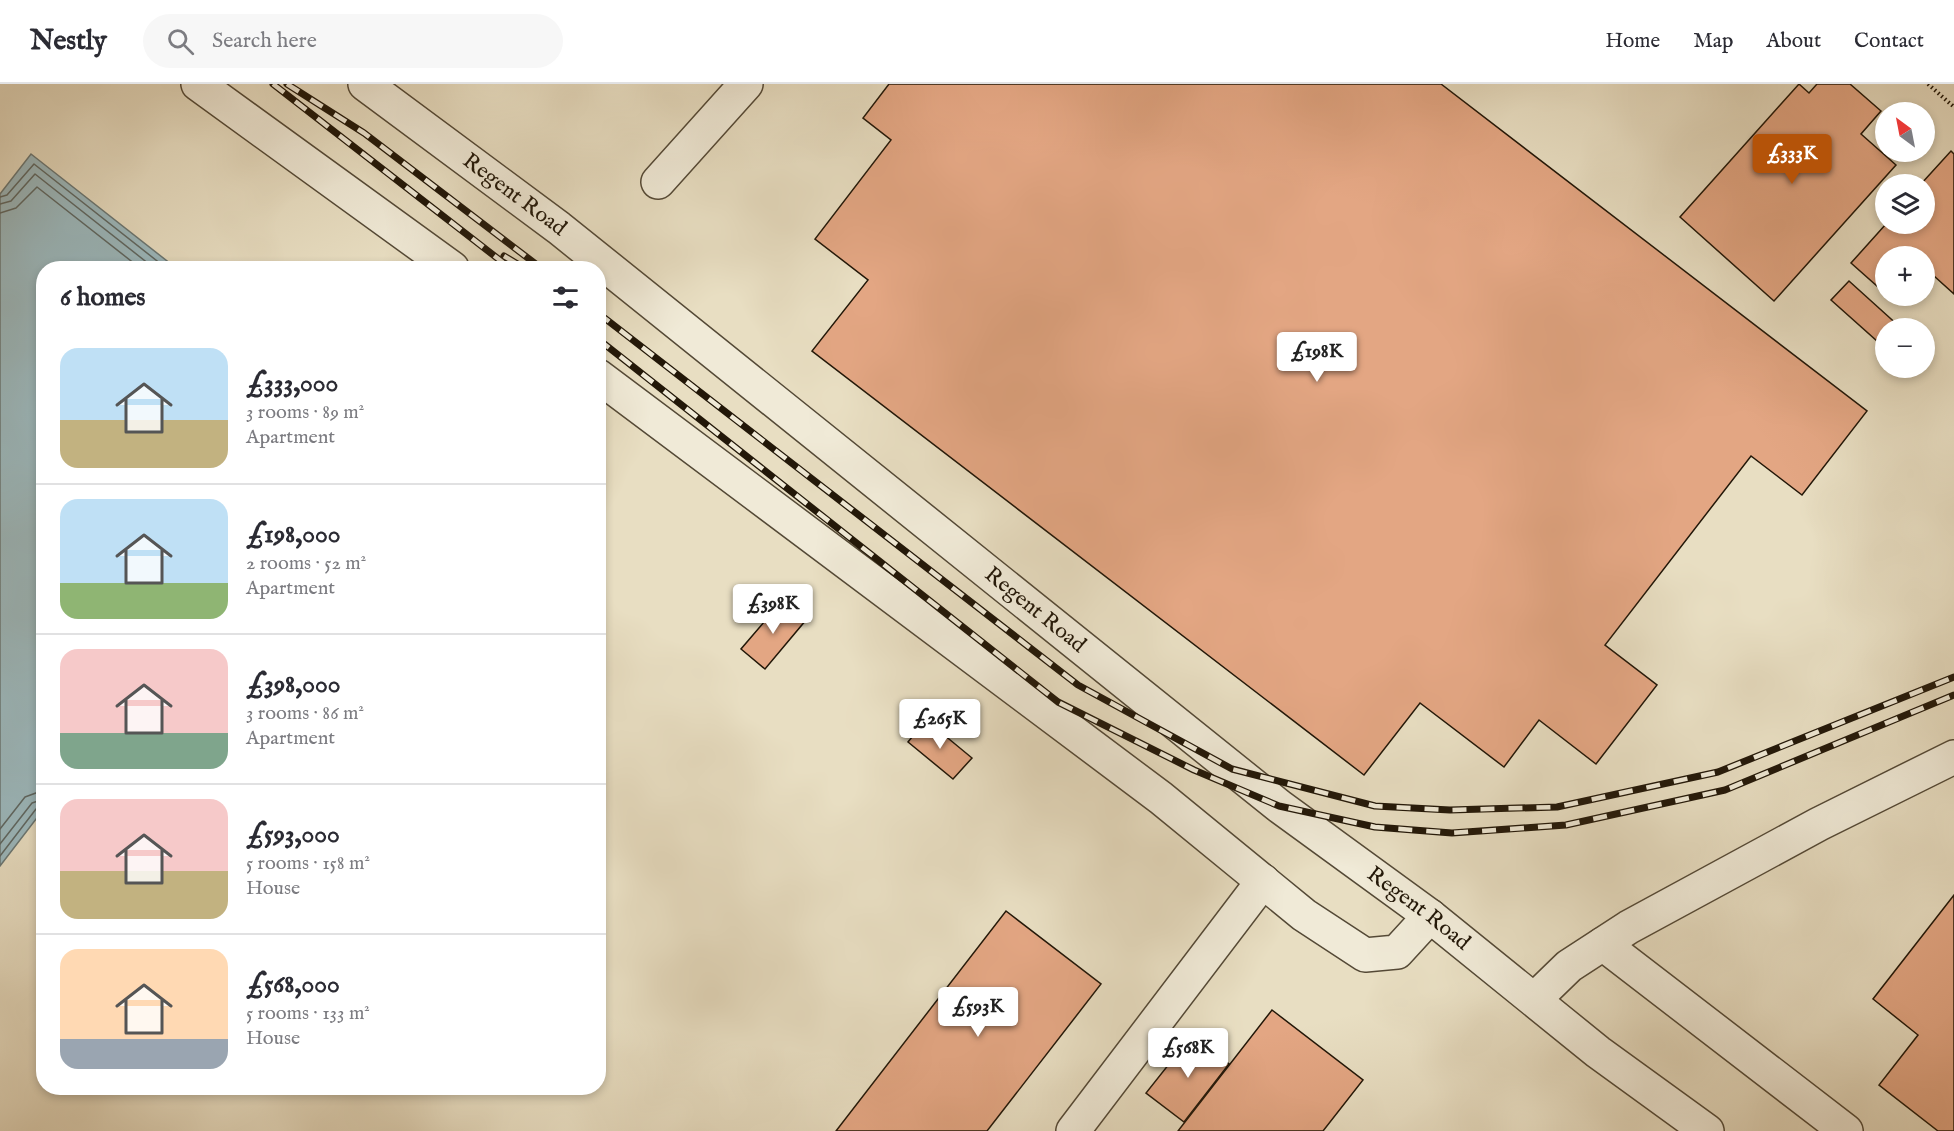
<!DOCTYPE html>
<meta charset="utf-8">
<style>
body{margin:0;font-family:"IM FELL English",serif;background:#f7f7f7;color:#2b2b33;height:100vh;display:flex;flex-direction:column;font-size:22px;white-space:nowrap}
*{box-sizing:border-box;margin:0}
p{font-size:20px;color:#7c7c81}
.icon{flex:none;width:33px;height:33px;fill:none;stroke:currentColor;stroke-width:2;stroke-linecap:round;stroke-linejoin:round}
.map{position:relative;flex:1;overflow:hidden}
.drawer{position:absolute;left:36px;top:177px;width:570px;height:834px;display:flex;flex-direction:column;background:#fff;border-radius:24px;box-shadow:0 3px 9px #0003}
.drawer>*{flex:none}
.needle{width:39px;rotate:328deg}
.fabs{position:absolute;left:1875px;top:18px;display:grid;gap:12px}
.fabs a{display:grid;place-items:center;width:60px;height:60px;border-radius:50%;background:#fff;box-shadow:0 3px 9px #0003;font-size:30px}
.price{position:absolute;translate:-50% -51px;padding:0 14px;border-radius:6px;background:#fff;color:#222;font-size:20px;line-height:39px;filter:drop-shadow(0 2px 3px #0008)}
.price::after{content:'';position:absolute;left:50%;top:36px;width:18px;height:14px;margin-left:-9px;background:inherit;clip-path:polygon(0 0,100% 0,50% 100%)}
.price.active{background:#b45309;color:#fff}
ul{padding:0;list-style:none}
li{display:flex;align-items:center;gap:18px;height:150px;padding:0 24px}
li+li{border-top:2px solid #e1e1e2}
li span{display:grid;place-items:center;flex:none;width:168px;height:120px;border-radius:18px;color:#555}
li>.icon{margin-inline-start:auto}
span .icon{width:72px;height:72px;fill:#fffc;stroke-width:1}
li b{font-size:26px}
h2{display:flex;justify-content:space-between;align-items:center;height:72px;padding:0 24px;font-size:26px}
header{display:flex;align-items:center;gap:36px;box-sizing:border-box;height:84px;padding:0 30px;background:#fff;border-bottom:2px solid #e1e1e2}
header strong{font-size:28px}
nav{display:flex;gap:33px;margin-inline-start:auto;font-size:21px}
.search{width:420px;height:54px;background:#f7f7f7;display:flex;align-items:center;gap:15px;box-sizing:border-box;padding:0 21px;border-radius:33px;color:#7c7c81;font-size:22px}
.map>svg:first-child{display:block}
.water{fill:#9cb9be;stroke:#6b7875;stroke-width:1.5}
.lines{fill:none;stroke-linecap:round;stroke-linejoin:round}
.shore{stroke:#5f6863;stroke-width:1.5}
.building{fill:#e3a683;stroke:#221708;stroke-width:1.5}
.minor-casing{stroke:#544936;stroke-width:36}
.path{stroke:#221708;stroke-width:4;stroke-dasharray:1.5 3;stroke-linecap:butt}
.minor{stroke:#f0ead7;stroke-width:33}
.rail-casing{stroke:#221708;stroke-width:7}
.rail{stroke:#f0ead7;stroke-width:4.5;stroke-dasharray:14;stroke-linecap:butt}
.labels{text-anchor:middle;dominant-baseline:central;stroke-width:6;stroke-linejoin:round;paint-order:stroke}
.street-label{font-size:22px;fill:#221708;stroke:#f0ead7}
</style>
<header>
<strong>Nestly</strong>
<div class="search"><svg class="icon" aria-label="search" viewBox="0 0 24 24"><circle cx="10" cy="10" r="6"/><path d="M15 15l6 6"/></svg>Search here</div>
<nav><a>Home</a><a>Map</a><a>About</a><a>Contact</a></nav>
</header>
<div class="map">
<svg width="1954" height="1047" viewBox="0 0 1954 1047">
<rect width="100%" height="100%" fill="#e8dec2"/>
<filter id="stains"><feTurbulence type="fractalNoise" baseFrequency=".00333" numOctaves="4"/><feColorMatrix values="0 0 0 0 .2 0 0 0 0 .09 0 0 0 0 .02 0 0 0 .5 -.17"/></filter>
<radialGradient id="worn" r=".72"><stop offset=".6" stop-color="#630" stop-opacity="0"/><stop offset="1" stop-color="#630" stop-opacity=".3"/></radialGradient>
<path class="water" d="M 31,70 L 176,184 L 44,184 L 43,726 L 0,782 L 0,110 Z"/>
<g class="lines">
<g class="shore">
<path d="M 0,113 L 7,111 L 34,80 L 166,184"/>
<path d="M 0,120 L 11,117 L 35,90 L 154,184"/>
<path d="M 0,129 L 16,124 L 37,103 L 140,184"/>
<path d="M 0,745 L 25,713 L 44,706"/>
<path d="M 0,760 L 32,719 L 44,715"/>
<path d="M 0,772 L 36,725 L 44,723"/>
</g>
</g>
<g class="building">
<path d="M 889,0 L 1441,0 L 1867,327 L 1802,411 L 1751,372 L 1605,561 L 1657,601 L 1596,680 L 1539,636 L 1504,683 L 1420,619 L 1364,691 L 812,267 L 868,196 L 815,155 L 891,56 L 863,34 Z"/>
<path d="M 1799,0 L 1809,9 L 1817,0 L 1850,0 L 1881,27 L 1861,50 L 1896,81 L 1774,217 L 1680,133 Z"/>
<path d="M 1951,67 L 1954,70 L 1954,210 L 1924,183 L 1924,172 L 1886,172 L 1886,210 L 1851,179 L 1886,140 L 1924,140 L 1924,100 L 1921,100 Z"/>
<path d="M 1849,197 L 1901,244 L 1886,244 L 1886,265 L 1831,216 Z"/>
<path d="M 782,517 L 806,536 L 765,585 L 741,565 Z"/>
<path d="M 926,636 L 972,674 L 953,695 L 908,658 Z"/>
<path d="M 1954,811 L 1954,1047 L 1938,1047 L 1879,1001 L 1918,951 L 1873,915 Z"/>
<path d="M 1006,827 L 1101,900 L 987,1047 L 836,1047 Z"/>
<path d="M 1272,926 L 1363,996 L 1323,1047 L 1178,1047 Z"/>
<path d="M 1192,951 L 1229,980 L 1184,1038 L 1146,1009 Z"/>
</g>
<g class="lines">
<g class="minor-casing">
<g id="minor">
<path d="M 198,0 L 452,184"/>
<path id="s1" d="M 365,0 L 559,144 L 1279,722 L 1430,832 L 1598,968 L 1707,1047"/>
<path d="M 658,98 L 746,0"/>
<path d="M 598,292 L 1161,714 L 1304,831 L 1365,871 L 1397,868 L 1430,832"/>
<path d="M 1603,860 L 1846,1047"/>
<path d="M 1535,915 L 1569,882 L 1629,843 L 1819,740 L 1954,673"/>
<path d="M 1073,1047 L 1263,797"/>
</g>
</g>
<path class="path" d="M 1928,0 L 1954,23"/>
<use href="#minor" class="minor"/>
<g class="rail-casing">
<g id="rail">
<path d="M 273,0 L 510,184"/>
<path d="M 287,0 L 364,49 L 541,184"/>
<path d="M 504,172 L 524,184"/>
<path d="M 598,229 L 1078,601 L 1232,685 L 1375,722 L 1450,726 L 1557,723 L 1718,688 L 1954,593"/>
<path d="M 598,255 L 1058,618 L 1194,686 L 1279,722 L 1375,743 L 1452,749 L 1566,741 L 1725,706 L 1954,611"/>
</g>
</g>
<use href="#rail" class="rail"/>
</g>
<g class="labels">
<g class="street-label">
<text stroke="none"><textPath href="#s1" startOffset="186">Regent Road</textPath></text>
<text stroke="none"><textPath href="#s1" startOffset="852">Regent Road</textPath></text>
<text stroke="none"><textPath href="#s1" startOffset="1338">Regent Road</textPath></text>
</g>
</g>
<rect width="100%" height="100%" filter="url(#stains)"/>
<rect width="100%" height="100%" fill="url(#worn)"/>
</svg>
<div class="fabs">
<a><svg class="needle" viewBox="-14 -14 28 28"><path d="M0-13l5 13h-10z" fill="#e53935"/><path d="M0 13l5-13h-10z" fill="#7c7c81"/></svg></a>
<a><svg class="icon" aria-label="layers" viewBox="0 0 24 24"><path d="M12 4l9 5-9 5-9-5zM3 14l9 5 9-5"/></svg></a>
<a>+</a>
<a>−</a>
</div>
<b class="price active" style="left:1792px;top:101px">£333K</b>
<b class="price" style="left:1317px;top:299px">£198K</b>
<b class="price" style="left:773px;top:551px">£398K</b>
<b class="price" style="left:940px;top:666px">£265K</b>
<b class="price" style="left:978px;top:954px">£593K</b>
<b class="price" style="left:1188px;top:995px">£568K</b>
<section class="drawer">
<h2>6 homes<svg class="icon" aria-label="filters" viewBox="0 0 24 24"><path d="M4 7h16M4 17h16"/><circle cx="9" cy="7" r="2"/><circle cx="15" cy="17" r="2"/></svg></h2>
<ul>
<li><span style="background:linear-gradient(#bfe0f5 60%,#c2b280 0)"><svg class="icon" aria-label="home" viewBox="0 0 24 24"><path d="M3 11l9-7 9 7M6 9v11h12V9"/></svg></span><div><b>£333,000</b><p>3 rooms · 89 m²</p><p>Apartment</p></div></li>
<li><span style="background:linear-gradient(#bfe0f5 70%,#8fb573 0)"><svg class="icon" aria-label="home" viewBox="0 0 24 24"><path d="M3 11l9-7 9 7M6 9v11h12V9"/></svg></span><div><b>£198,000</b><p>2 rooms · 52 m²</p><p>Apartment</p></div></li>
<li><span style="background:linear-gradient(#f6c9c9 70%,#7fa58c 0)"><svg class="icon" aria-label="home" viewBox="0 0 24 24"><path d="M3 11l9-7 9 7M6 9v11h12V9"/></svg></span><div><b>£398,000</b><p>3 rooms · 86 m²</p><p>Apartment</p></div></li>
<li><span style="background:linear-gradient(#f6c9c9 60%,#c2b280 0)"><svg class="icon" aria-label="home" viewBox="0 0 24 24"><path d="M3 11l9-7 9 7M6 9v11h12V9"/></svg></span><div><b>£593,000</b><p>5 rooms · 158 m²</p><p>House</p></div></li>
<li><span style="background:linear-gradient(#ffd9b3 75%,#9aa5b1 0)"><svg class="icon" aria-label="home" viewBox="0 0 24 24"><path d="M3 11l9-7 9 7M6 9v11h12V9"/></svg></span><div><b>£568,000</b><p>5 rooms · 133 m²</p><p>House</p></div></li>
</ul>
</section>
</div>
